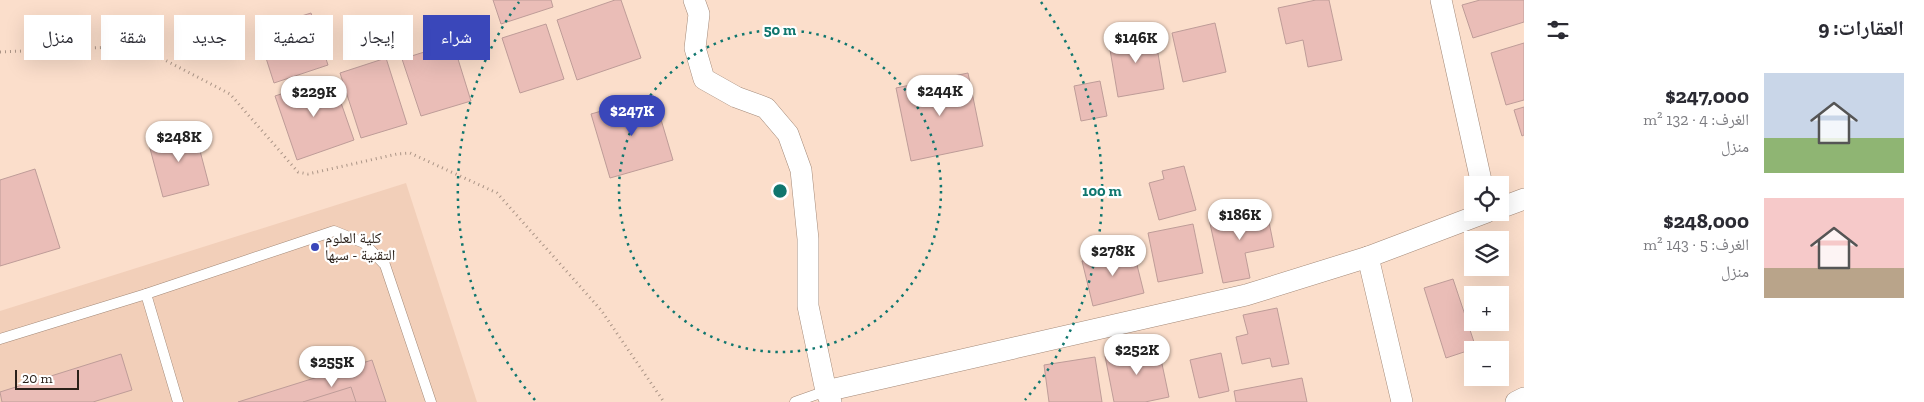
<!DOCTYPE html>
<html lang="ar">
<meta charset="utf-8">
<style>
body{margin:0;font-family:"Zilla Slab","Noto Naskh Arabic",serif;background:#f2f2f3;color:#2b2b33;direction:rtl;height:100vh;display:flex;flex-direction:column;font-size:19px;white-space:nowrap}
*{box-sizing:border-box;margin:0}
p{font-size:16px;color:#7c7c81}
.icon{flex:none;width:28px;height:28px;fill:none;stroke:currentColor;stroke-width:2;stroke-linecap:round;stroke-linejoin:round}
.map{position:relative;flex:1;overflow:hidden;direction:ltr}
.side{display:flex;flex-direction:column;background:#fff;width:400px}
.side>*{flex:none}
.guide{position:absolute;left:15px;top:15px;width:475px;height:45px;direction:rtl;display:flex;gap:10px}
.fabs{position:absolute;left:1464px;top:176px;display:grid;gap:10px}
.fabs a{display:grid;place-items:center;width:45px;height:45px;border-radius:0px;background:#fff;box-shadow:0 5px 20px #0002;font-size:25px}
.scale{position:absolute;left:15px;bottom:12px;width:64px;box-sizing:border-box;padding-left:5px;border:2px solid #2b211a;border-top:0;font-size:14px;line-height:18px;white-space:nowrap;color:#2b211a;-webkit-text-stroke:4px #fff;paint-order:stroke}
.price{position:absolute;translate:-50% -42px;padding:0 11px;border-radius:18px;background:#fff;color:#222;font-size:16px;line-height:32px;filter:drop-shadow(0 1px 2px #0008)}
.price::after{content:'';position:absolute;left:50%;top:30px;width:15px;height:11px;margin-left:-8px;background:inherit;clip-path:polygon(0 0,100% 0,50% 100%)}
.price.current{background:#3a47ba;color:#fff}
ul{padding:0;list-style:none}
li{display:flex;align-items:center;gap:15px;height:125px;padding:0 20px}
li span{display:grid;place-items:center;flex:none;width:140px;height:100px;border-radius:0px;color:#555}
li>.icon{margin-inline-start:auto}
span .icon{width:60px;height:60px;fill:#fffc;stroke-width:1}
li b{font-size:21px}
h2{display:flex;justify-content:space-between;align-items:center;height:60px;padding:0 20px;font-size:21px}
.tag{padding:0 18px;border-radius:0px;background:#fff;box-shadow:0 5px 20px #0002;font-size:18px;line-height:45px}
.tag.current{background:#3a47ba;color:#fff}
main{display:flex;flex:1;min-height:0}
.map>svg:first-child{display:block}
.built{fill:#f2cfb9}
.building{fill:#eabdb7;stroke:#be9c98}
.lines{fill:none;stroke-linecap:round;stroke-linejoin:round}
.service-casing{stroke:#a38978;stroke-width:11}
.minor-casing{stroke:#a38978;stroke-width:22}
.path{stroke:#aa9486;stroke-width:3;stroke-dasharray:1 4;stroke-linecap:butt}
.service{stroke:#fff;stroke-width:10}
.minor{stroke:#fff;stroke-width:21}
.ring{fill:none;stroke:#0f766e;stroke-width:2.5;stroke-dasharray:2.5 5}
.poi-dot{fill:#3a47ba;stroke:#fff;stroke-width:2}
.labels{text-anchor:middle;dominant-baseline:central;stroke-width:4.5;stroke-linejoin:round;paint-order:stroke}
.poi-label{font-size:15px;fill:#2b211a;stroke:#fff;text-anchor:start}
.centre{fill:#0f766e;stroke:#fff;stroke-width:2.5}
.ring-label{font-size:15px;text-anchor:middle;font-weight:bold;fill:#0f766e;stroke:#fff;stroke-width:4.5;stroke-linejoin:round;paint-order:stroke}
</style>
<main>
<section class="side">
<h2>العقارات: 9<svg class="icon" aria-label="filters" viewBox="0 0 24 24"><path d="M4 7h16M4 17h16"/><circle cx="9" cy="7" r="2"/><circle cx="15" cy="17" r="2"/></svg></h2>
<ul>
<li><span style="background:linear-gradient(#c9d6e8 65%,#8fb573 0)"><svg class="icon" aria-label="home" viewBox="0 0 24 24"><path d="M3 11l9-7 9 7M6 9v11h12V9"/></svg></span><div><b>$247,000</b><p>الغرف: 4 · 132 m²</p><p>منزل</p></div></li>
<li><span style="background:linear-gradient(#f6c9c9 70%,#b9a48a 0)"><svg class="icon" aria-label="home" viewBox="0 0 24 24"><path d="M3 11l9-7 9 7M6 9v11h12V9"/></svg></span><div><b>$248,000</b><p>الغرف: 5 · 143 m²</p><p>منزل</p></div></li>
</ul>
</section>
<div class="map">
<svg width="1524" height="402" viewBox="0 0 1524 402">
<rect width="100%" height="100%" fill="#fbdecb"/>
<path class="built" d="M 406,183 L 477,402 L 0,402 L 0,311 Z"/>
<g class="building">
<path d="M 493,0 L 551,0 L 553,7 L 501,24 Z"/>
<path d="M 615,0 L 621,0 L 641,58 L 577,80 L 557,20 Z"/>
<path d="M 1316,0 L 1329,0 L 1342,60 L 1308,67 L 1303,40 L 1286,44 L 1278,8 Z"/>
<path d="M 1480,0 L 1524,0 L 1524,22 L 1473,38 L 1462,5 Z"/>
<path d="M 311,13 L 328,65 L 274,83 L 257,30 Z"/>
<path d="M 1215,23 L 1226,72 L 1183,82 L 1172,33 Z"/>
<path d="M 546,24 L 564,79 L 520,93 L 502,38 Z"/>
<path d="M 1154,30 L 1164,89 L 1118,97 L 1108,38 Z"/>
<path d="M 453,43 L 471,101 L 421,116 L 402,59 Z"/>
<path d="M 1524,43 L 1524,100 L 1506,105 L 1491,53 Z"/>
<path d="M 386,58 L 407,124 L 361,138 L 340,73 Z"/>
<path d="M 968,73 L 983,146 L 911,161 L 896,88 Z"/>
<path d="M 332,77 L 354,140 L 297,160 L 275,96 Z"/>
<path d="M 1100,81 L 1107,116 L 1081,121 L 1074,86 Z"/>
<path d="M 654,96 L 673,160 L 610,178 L 591,114 Z"/>
<path d="M 1524,107 L 1524,135 L 1522,136 L 1514,110 Z"/>
<path d="M 194,128 L 209,185 L 163,197 L 148,141 Z"/>
<path d="M 1184,166 L 1196,210 L 1159,220 L 1149,183 L 1164,179 L 1162,171 Z"/>
<path d="M 35,169 L 60,248 L 0,266 L 0,180 Z"/>
<path d="M 1266,207 L 1274,247 L 1245,253 L 1250,278 L 1223,283 L 1209,219 Z"/>
<path d="M 1193,224 L 1203,273 L 1158,282 L 1148,233 Z"/>
<path d="M 1133,249 L 1144,293 L 1093,306 L 1082,261 Z"/>
<path d="M 1453,279 L 1476,348 L 1446,358 L 1424,288 Z"/>
<path d="M 1277,308 L 1289,364 L 1272,367 L 1270,358 L 1242,364 L 1236,337 L 1248,334 L 1243,315 Z"/>
<path d="M 1158,345 L 1169,397 L 1145,402 L 1114,402 L 1105,356 Z"/>
<path d="M 1221,353 L 1229,391 L 1199,398 L 1190,360 Z"/>
<path d="M 121,354 L 132,390 L 93,402 L 2,402 L 0,392 Z"/>
<path d="M 1095,357 L 1102,402 L 1049,402 L 1044,365 Z"/>
<path d="M 372,360 L 386,402 L 238,402 Z"/>
<path d="M 1302,378 L 1307,402 L 1236,402 L 1234,391 Z"/>
<path d="M 351,387 L 356,402 L 303,402 Z"/>
</g>
<g class="lines">
<g class="service-casing">
<g id="service">
<path d="M 146,294 L 178,402"/>
<path d="M 0,339 L 146,294 L 334,231 L 364,243 L 385,265 L 431,402"/>
<path d="M 795,402 L 826,391"/>
</g>
</g>
<g class="minor-casing">
<g id="minor">
<path d="M 694,0 L 699,14 L 695,48 L 704,79 L 736,97 L 766,108 L 788,134 L 801,170 L 808,239 L 808,306 L 826,391 L 831,402"/>
<path d="M 1441,0 L 1482,185"/>
<path d="M 1500,208 L 1524,199"/>
<path d="M 1368,257 L 1402,402"/>
<path d="M 826,391 L 1246,295 L 1368,257 L 1487,212"/>
<path d="M 1516,402 L 1524,398"/>
</g>
</g>
<path class="path" d="M 0,52 L 138,46 L 230,94 L 298,172 L 308,174 L 397,154 L 410,153 L 497,193 L 601,310 L 664,402"/>
<use href="#service" class="service"/>
<use href="#minor" class="minor"/>
</g>
<g class="ring">
<circle cx="780" cy="191" r="161"/>
<path d="M535 400A322 322 0 0 1 519 2M1041 2A322 322 0 0 1 1025 400"/>
</g>
<circle class="poi-dot" cx="315" cy="247" r="5"/>
<g class="labels">
<g class="poi-label">
<text x="325" y="238">كلية العلوم<tspan x="325" dy="17">التقنية - سبها</tspan></text>
</g>
</g>
<circle cx="780" cy="191" r="8" class="centre"/>
<g class="ring-label">
<text x="780" y="35">50 m</text>
<text x="1102" y="196">100 m</text>
</g>
</svg>
<div class="fabs">
<a><svg class="icon" aria-label="locate" viewBox="0 0 24 24"><circle cx="12" cy="12" r="6"/><path d="M12 2v4M12 18v4M2 12h4M18 12h4"/></svg></a>
<a><svg class="icon" aria-label="layers" viewBox="0 0 24 24"><path d="M12 4l9 5-9 5-9-5zM3 14l9 5 9-5"/></svg></a>
<a>+</a>
<a>−</a>
</div>
<div class="scale">20 m</div>
<b class="price" style="left:1136px;top:64px">$146K</b>
<b class="price" style="left:940px;top:117px">$244K</b>
<b class="price" style="left:314px;top:118px">$229K</b>
<b class="price current" style="left:632px;top:137px">$247K</b>
<b class="price" style="left:179px;top:163px">$248K</b>
<b class="price" style="left:1240px;top:241px">$186K</b>
<b class="price" style="left:1113px;top:277px">$278K</b>
<b class="price" style="left:1137px;top:376px">$252K</b>
<b class="price" style="left:332px;top:388px">$255K</b>
<div class="guide">
<a class="tag current">شراء</a>
<a class="tag">إيجار</a>
<a class="tag">تصفية</a>
<a class="tag">جديد</a>
<a class="tag">شقة</a>
<a class="tag">منزل</a>
</div>
</div>
</main>
